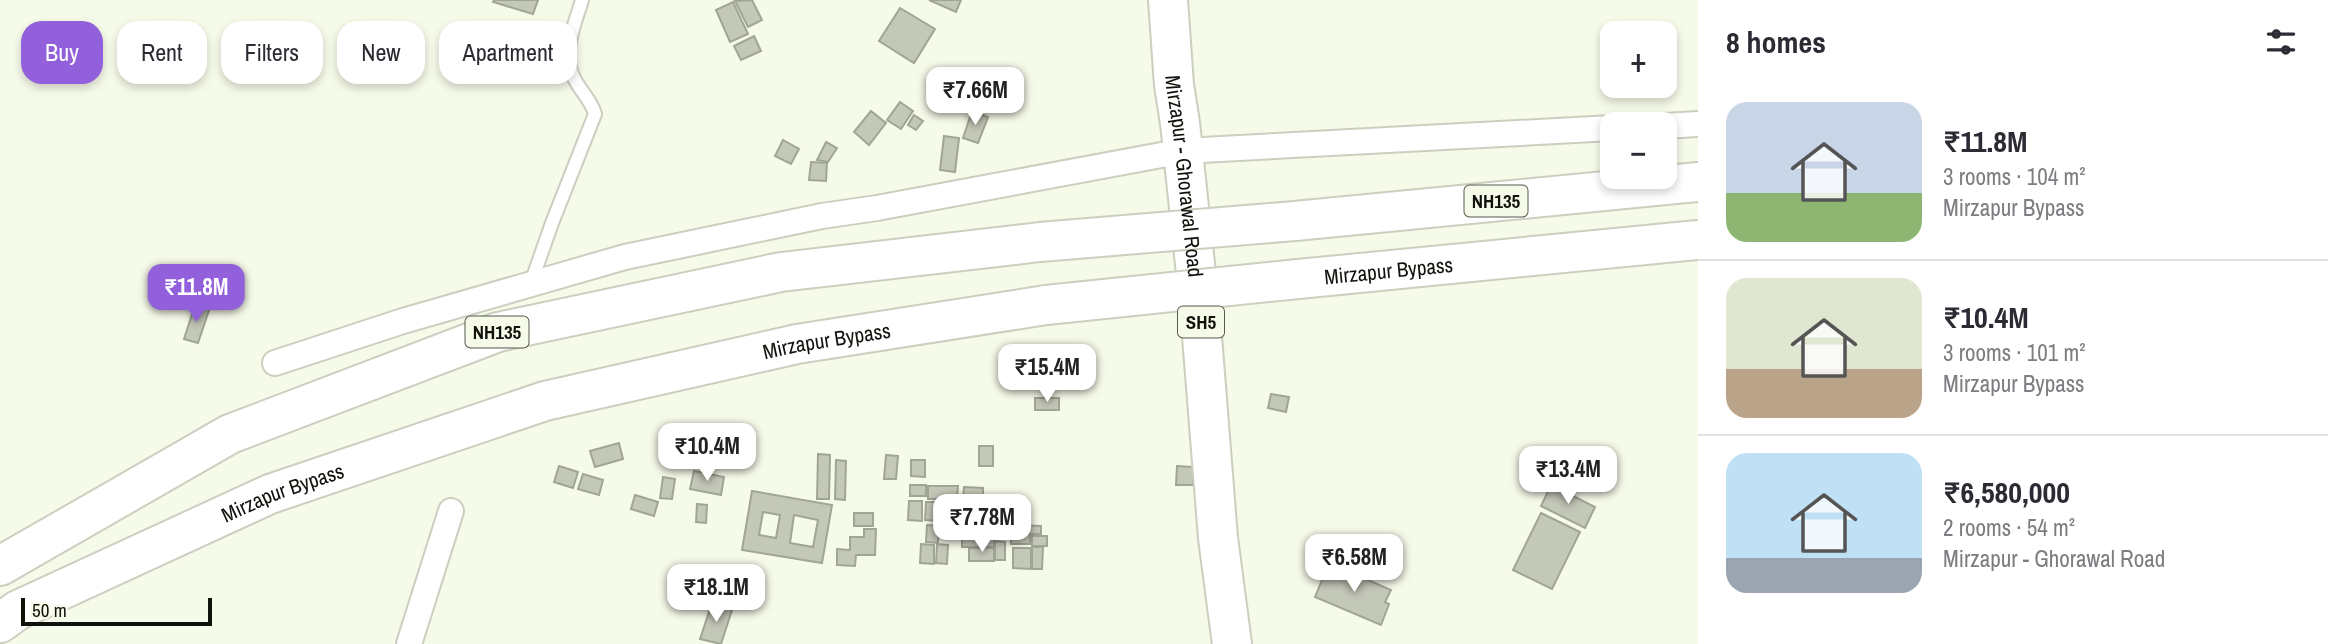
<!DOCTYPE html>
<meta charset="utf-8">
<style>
body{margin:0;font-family:"Archivo Narrow",sans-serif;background:#f7f7f7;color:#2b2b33;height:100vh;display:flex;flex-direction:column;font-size:26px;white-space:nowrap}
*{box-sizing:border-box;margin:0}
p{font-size:23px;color:#7c7c81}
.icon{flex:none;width:38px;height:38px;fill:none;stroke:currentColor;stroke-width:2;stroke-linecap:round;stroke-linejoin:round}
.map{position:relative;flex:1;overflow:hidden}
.side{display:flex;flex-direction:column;background:#fff;width:630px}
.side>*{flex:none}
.guide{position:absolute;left:21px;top:21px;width:665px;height:63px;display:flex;gap:14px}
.buttons{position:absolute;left:1600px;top:21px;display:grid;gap:14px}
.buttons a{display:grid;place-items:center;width:77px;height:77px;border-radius:14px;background:#fff;box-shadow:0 4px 10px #0003;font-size:35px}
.scale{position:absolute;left:21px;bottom:18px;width:191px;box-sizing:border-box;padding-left:7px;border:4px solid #10120c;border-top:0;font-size:19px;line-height:24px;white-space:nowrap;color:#10120c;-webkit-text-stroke:5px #f6fae9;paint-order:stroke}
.price{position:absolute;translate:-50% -60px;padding:0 16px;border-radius:14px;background:#fff;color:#222;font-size:23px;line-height:46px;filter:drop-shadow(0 2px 4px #0008)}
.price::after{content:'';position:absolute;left:50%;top:42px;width:21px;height:16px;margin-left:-10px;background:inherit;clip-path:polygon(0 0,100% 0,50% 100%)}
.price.on{background:#9260da;color:#fff}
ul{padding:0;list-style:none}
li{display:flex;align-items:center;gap:21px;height:175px;padding:0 28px}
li+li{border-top:2px solid #e1e1e2}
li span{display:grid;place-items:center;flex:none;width:196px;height:140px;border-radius:21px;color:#555}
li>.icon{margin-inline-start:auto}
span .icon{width:84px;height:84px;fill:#fffc;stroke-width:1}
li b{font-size:30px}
h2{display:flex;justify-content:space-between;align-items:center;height:84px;padding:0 28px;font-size:30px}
.chip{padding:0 24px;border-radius:21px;background:#fff;box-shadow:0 4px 10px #0003;font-size:24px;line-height:63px}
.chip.on{background:#9260da;color:#fff}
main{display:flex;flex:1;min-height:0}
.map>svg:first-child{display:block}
.building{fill:#c4c8b8;stroke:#a0a595;stroke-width:2;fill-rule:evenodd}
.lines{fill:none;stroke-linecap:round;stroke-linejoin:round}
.service-casing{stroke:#cbcfbf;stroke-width:16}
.minor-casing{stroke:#cbcfbf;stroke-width:28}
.primary-casing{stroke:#cbcfbf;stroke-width:42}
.trunk-casing{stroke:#cbcfbf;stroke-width:42}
.service{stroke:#fff;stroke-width:12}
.minor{stroke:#fff;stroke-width:24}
.primary{stroke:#fff;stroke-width:38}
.trunk{stroke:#fff;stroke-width:38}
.trunk-bridge-casing{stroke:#cbcfbf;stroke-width:42;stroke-linecap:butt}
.trunk-bridge{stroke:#fff;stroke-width:38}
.labels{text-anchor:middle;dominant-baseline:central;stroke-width:5;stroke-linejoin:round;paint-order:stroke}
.shield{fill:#f6fae9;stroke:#55584e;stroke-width:2}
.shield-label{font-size:19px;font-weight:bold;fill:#10120c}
.street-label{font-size:21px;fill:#10120c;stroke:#f6fae9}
</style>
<main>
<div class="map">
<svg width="1698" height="644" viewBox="0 0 1698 644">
<rect width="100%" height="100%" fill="#f6fae9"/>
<g class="building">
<path d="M 494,0 L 538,0 L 533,14 L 493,2 Z"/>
<path d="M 752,0 L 762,20 L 748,27 L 735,1 Z"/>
<path d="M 929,0 L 961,0 L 956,12 Z"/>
<path d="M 733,2 L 748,34 L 730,42 L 716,10 Z"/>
<path d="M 900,8 L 935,29 L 914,63 L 879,41 Z"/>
<path d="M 530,23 L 558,30 L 547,67 L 520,60 Z"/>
<path d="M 754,36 L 761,51 L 741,60 L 734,46 Z"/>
<path d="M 996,79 L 998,105 L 981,105 L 981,80 Z"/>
<path d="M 900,102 L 913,111 L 901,129 L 887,120 Z"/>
<path d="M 871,111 L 886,123 L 869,145 L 854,132 Z"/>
<path d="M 972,111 L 988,117 L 978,143 L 963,138 Z"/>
<path d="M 914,115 L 923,121 L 916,130 L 908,125 Z"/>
<path d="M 944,136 L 959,138 L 955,172 L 940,170 Z"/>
<path d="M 783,140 L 799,149 L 791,164 L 775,156 Z"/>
<path d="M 826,142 L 837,148 L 828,162 L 817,160 Z"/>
<path d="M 811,162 L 827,163 L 826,181 L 809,180 Z"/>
<path d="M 195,305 L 209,310 L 198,343 L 184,339 Z"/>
<path d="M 1271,394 L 1289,397 L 1286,412 L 1268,408 Z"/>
<rect x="1035" y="398" width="24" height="12"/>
<path d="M 619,443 L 623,459 L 595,467 L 590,451 Z"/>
<rect x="979" y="446" width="14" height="20"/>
<path d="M 818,454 L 830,455 L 829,499 L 817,499 Z"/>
<path d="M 886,455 L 898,456 L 896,479 L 884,479 Z"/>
<path d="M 836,460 L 846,461 L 845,500 L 835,499 Z"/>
<path d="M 911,460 L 925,460 L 925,477 L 911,476 Z"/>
<path d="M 559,466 L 578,472 L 573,488 L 554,482 Z"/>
<path d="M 1177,466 L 1193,467 L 1193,485 L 1176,485 Z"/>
<path d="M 694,471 L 724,477 L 721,495 L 690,489 Z"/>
<path d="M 583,474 L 603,480 L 599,495 L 578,489 Z"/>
<path d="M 663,477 L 675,479 L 672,499 L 660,498 Z"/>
<rect x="910" y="485" width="16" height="11"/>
<path d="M 1551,485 L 1595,507 L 1585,528 L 1541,506 Z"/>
<path d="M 928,486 L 958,486 L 957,499 L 928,499 Z"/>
<path d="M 964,487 L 983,488 L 983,501 L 963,500 Z"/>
<path d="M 752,491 L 832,505 L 822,563 L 742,550 ZM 763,512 L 780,515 L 776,538 L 759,535 ZM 794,515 L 818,520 L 813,547 L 790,543 Z"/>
<path d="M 635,495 L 658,502 L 654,516 L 631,509 Z"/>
<path d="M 909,501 L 922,501 L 922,521 L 908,520 Z"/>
<path d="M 926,502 L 942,502 L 941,521 L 925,520 Z"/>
<path d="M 697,504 L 707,505 L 706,523 L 696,522 Z"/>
<rect x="854" y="513" width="19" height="13"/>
<path d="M 1541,513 L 1580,532 L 1552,589 L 1513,570 Z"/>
<path d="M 927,525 L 939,526 L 938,543 L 926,542 Z"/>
<path d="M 1011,525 L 1041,526 L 1041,534 L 1030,534 L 1030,544 L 1011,544 Z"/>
<path d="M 864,529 L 876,529 L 875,555 L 856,555 L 855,566 L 837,565 L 837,549 L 850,550 L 850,537 L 864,537 Z"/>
<rect x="962" y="535" width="32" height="12"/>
<rect x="1032" y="536" width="15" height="10"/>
<path d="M 995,541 L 1005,542 L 1005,560 L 995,560 Z"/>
<path d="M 921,544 L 934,545 L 934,564 L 920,563 Z"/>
<path d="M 937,544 L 948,545 L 947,564 L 936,563 Z"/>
<path d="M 1032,547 L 1043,547 L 1042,569 L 1032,569 Z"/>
<rect x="969" y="548" width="25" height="13"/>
<path d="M 1013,548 L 1031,548 L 1031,569 L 1013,568 Z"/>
<path d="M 1329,563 L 1391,590 L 1385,602 L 1389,604 L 1381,625 L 1315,597 Z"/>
<path d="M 712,603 L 732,610 L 721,644 L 700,639 Z"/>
</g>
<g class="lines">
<g class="service-casing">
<path id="service" d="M 531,283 L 552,223 L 595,114 C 591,99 579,90 573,76 C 562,51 575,24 582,0"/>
</g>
<g class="minor-casing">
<g id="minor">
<path d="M 1664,126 L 1698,124"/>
<path d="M 275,363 L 403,321 L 625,257 L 822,216 L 877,208 L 1183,151 L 1612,128"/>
<path d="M 409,644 L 451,511"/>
</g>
</g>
<g class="primary-casing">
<g id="primary">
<path id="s1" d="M 1168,0 L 1174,85 L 1180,123 L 1200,311 L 1218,538 L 1232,644"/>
</g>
</g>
<g class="trunk-casing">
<g id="trunk">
<path d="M 1295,221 L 1698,182"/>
<path id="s2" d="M 1298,279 L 1698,240"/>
<path d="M 0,566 L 230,434 L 498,332 L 781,272 L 1040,242"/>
<path id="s3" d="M 0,623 L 18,610 L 270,494 L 545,401 L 797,344 L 1046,305"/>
</g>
</g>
<use href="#service" class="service"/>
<use href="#minor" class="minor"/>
<use href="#primary" class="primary"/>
<use href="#trunk" class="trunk"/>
<g class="trunk-bridge-casing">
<g id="trunk-bridge">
<path d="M 1040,242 L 1295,221"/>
<path d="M 1046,305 L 1298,279"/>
</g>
</g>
<use href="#trunk-bridge" class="trunk-bridge"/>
</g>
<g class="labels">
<g class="shield">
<rect x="1464.5" y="185.5" width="63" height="31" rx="5"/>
<rect x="1178" y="306.5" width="46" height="31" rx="5"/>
<rect x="465.5" y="316.5" width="63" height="31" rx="5"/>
</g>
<g class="shield-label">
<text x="1496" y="201">NH135</text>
<text x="1201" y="322">SH5</text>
<text x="497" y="332">NH135</text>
</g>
<g class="street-label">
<text stroke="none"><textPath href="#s1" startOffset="177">Mirzapur - Ghorawal Road</textPath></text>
<text stroke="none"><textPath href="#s2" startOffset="91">Mirzapur Bypass</textPath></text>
<text stroke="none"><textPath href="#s3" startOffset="878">Mirzapur Bypass</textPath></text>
<text stroke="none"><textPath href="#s3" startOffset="312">Mirzapur Bypass</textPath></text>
</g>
</g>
</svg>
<div class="buttons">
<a>+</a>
<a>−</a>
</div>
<div class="scale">50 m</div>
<b class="price" style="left:975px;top:127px">₹7.66M</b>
<b class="price on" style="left:196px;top:324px">₹11.8M</b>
<b class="price" style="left:1047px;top:404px">₹15.4M</b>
<b class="price" style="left:707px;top:483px">₹10.4M</b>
<b class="price" style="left:1568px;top:506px">₹13.4M</b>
<b class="price" style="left:982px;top:554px">₹7.78M</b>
<b class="price" style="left:1354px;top:594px">₹6.58M</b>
<b class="price" style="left:716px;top:624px">₹18.1M</b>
<div class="guide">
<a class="chip on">Buy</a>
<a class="chip">Rent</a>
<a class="chip">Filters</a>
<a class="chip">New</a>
<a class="chip">Apartment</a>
</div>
</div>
<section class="side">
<h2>8 homes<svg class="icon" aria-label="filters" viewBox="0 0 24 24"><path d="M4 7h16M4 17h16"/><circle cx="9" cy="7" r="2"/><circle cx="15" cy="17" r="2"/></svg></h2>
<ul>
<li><span style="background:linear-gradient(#c9d6e8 65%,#8fb573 0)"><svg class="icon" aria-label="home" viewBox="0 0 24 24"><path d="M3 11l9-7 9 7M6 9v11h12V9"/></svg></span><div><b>₹11.8M</b><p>3 rooms · 104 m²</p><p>Mirzapur Bypass</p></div></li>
<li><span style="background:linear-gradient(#dfe7d0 65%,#b9a48a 0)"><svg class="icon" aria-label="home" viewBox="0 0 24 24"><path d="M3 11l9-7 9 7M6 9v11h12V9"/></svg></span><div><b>₹10.4M</b><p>3 rooms · 101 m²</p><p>Mirzapur Bypass</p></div></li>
<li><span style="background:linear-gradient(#bfe0f5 75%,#9aa5b1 0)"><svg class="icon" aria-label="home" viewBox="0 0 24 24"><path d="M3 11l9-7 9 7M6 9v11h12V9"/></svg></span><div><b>₹6,580,000</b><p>2 rooms · 54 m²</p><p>Mirzapur - Ghorawal Road</p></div></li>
</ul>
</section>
</main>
